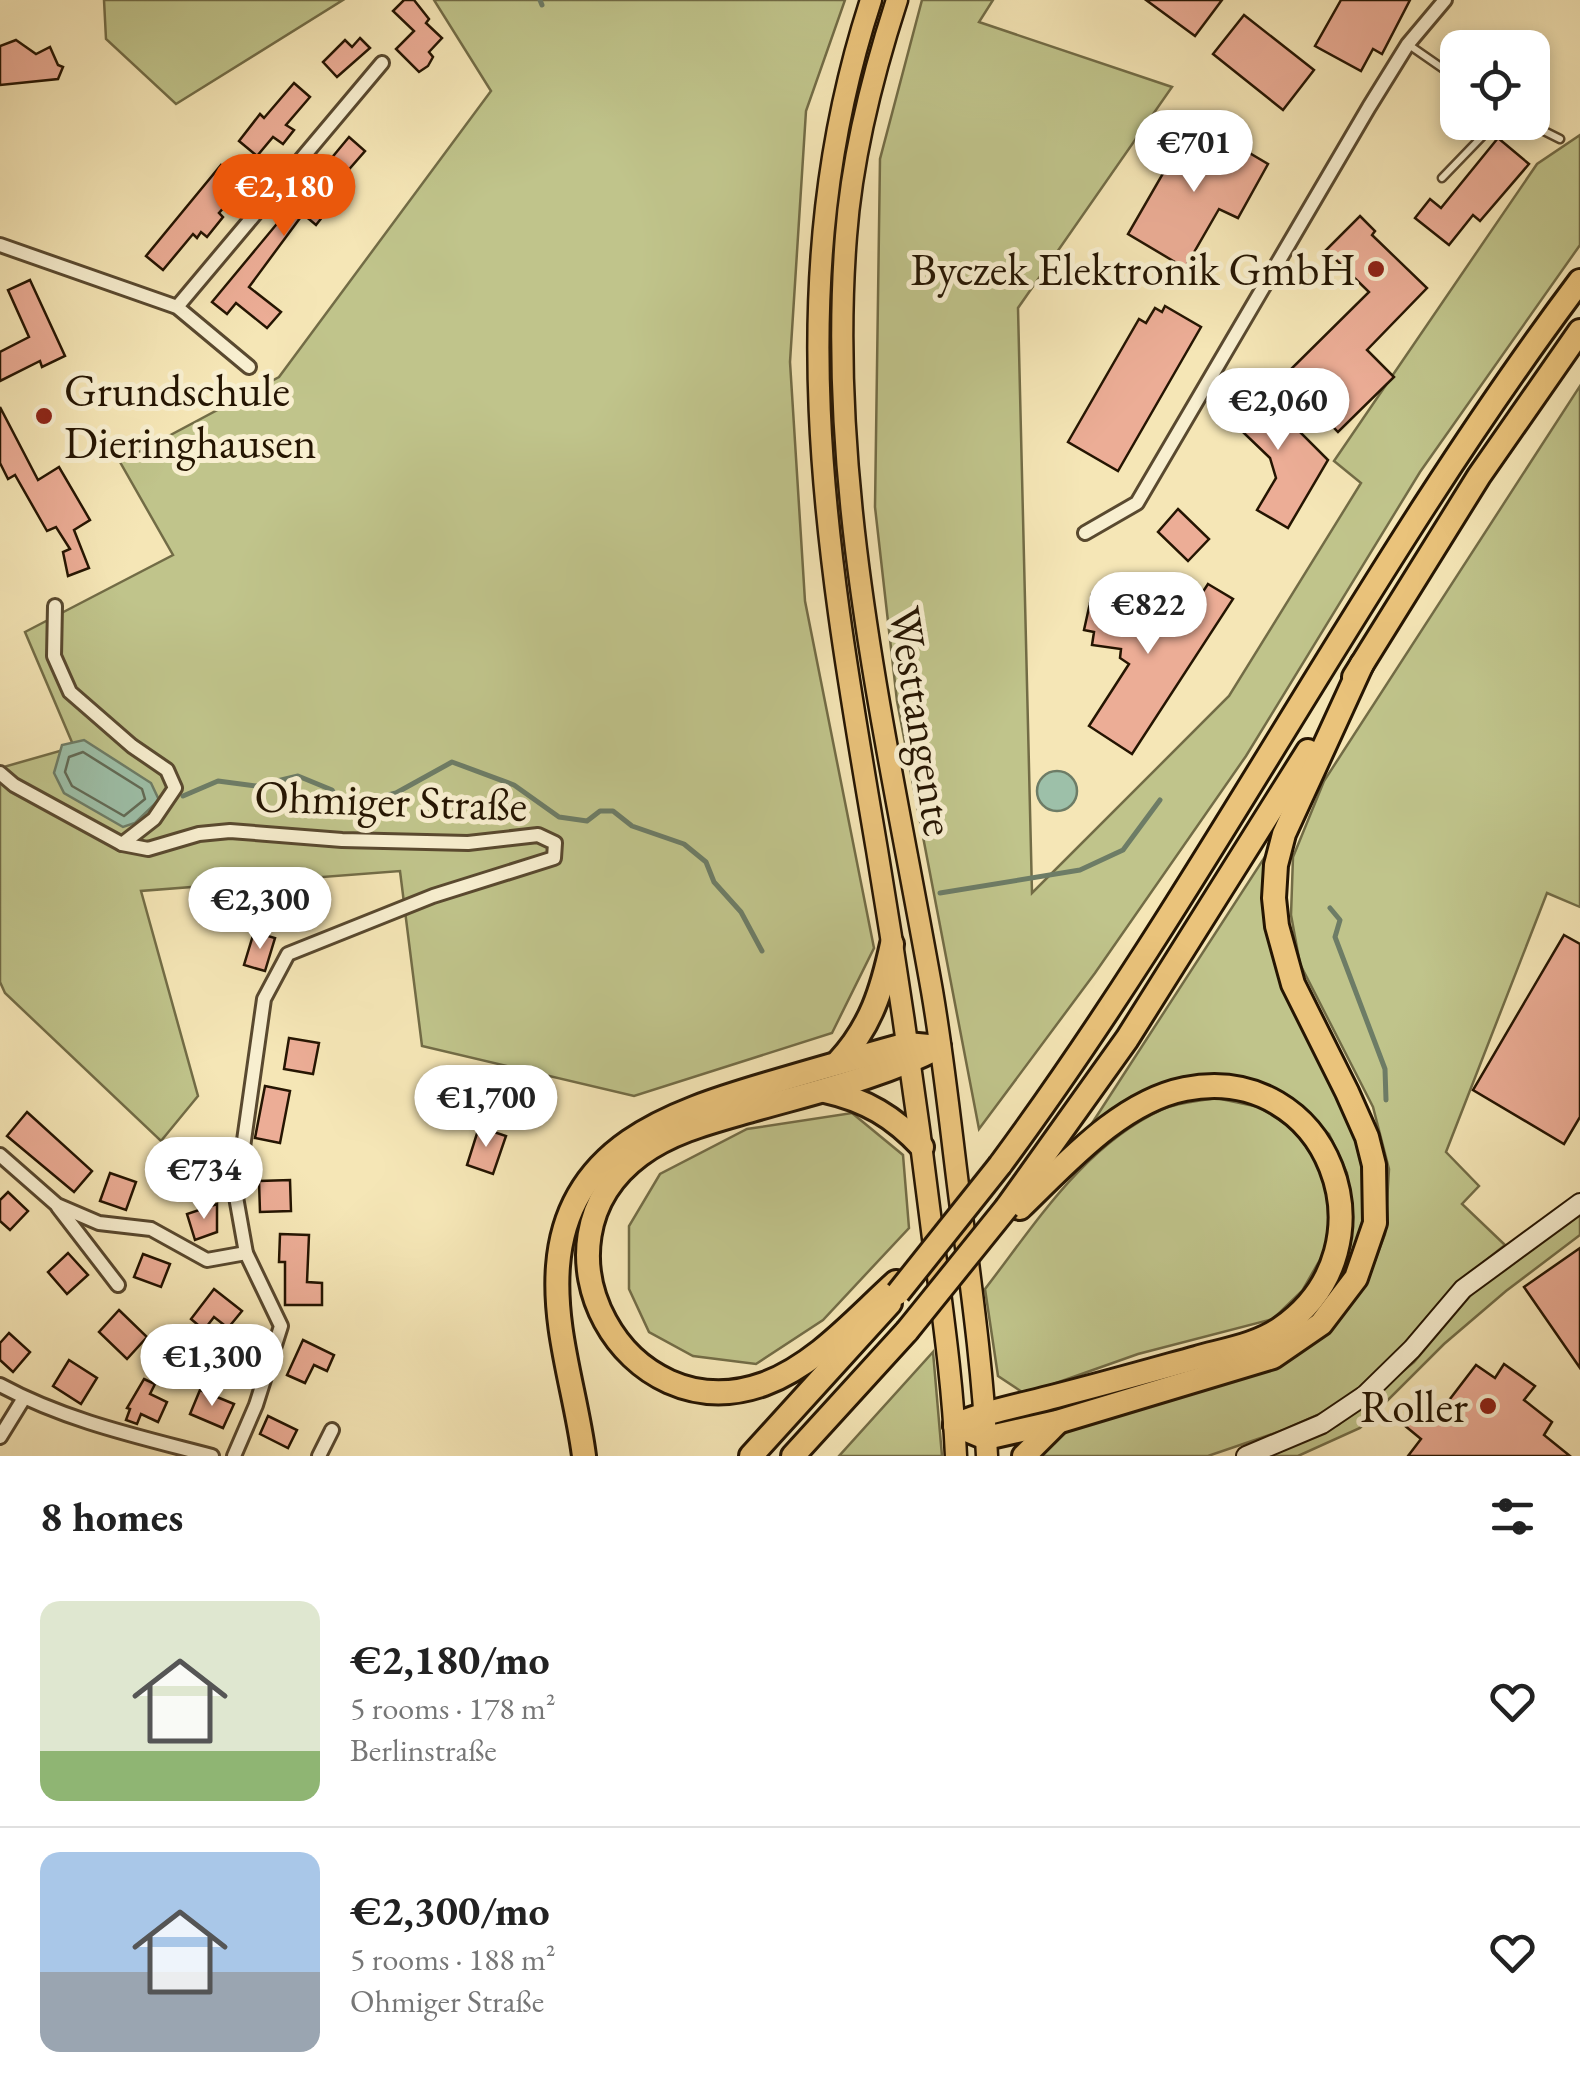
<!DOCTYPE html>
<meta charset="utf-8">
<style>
body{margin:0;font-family:"EB Garamond",serif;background:#f6f6f6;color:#222;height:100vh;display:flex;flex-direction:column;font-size:38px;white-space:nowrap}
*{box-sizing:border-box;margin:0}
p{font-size:32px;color:#767676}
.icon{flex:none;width:55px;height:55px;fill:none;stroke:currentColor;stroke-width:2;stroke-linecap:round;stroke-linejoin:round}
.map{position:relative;height:1456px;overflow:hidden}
.drawer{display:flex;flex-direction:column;background:#fff;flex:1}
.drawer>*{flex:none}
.tools{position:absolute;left:1440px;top:30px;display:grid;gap:20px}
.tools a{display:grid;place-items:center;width:110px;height:110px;border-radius:20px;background:#fff;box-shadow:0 5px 15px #0003;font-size:50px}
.price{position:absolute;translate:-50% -85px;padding:0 22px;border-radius:35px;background:#fff;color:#222;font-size:32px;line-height:65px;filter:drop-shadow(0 2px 5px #0008)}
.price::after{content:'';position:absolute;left:50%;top:60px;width:30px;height:22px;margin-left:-15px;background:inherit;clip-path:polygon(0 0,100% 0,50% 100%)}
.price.selected{background:#ea580c;color:#fff}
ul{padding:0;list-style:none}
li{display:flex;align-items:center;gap:30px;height:250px;padding:0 40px}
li+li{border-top:2px solid #e0e0e0}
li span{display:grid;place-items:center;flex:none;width:280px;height:200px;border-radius:20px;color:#555}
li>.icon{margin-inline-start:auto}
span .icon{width:120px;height:120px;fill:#fffc;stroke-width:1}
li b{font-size:42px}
h2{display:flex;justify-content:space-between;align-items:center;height:120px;padding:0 40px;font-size:42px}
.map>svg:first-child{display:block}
.green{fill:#c0c48b;stroke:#726c46;stroke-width:2.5}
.water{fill:#9dc0a9;stroke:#6d7c66;stroke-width:2.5}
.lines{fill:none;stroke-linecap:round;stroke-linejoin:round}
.shore{stroke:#616a56;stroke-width:2.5}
.stream{stroke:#6d7c66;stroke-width:5}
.building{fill:#ecad96;stroke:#251502;stroke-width:2.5}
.lane-casing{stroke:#59492f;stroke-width:11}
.street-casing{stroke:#59492f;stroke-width:18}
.secondary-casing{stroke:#251502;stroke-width:22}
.primary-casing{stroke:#251502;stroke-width:25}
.highway-casing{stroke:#251502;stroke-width:28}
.lane{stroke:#f8efd0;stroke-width:6}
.street{stroke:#f8efd0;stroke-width:12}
.secondary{stroke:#f8efd0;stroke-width:18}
.primary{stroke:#eac37b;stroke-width:20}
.highway{stroke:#eac37b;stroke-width:22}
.highway-bridge-casing{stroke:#251502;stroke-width:28;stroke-linecap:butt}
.highway-bridge{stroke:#eac37b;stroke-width:22}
.poi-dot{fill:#8f2418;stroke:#f8efd0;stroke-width:4}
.labels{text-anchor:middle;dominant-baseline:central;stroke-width:10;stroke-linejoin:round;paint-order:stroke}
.poi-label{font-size:45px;fill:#251502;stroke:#f8efd0;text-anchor:end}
.street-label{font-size:45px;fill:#251502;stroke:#f8efd0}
</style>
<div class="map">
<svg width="1580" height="1456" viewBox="0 0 1580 1456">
<rect width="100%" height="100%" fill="#f5e6b6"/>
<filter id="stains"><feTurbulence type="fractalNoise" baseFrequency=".002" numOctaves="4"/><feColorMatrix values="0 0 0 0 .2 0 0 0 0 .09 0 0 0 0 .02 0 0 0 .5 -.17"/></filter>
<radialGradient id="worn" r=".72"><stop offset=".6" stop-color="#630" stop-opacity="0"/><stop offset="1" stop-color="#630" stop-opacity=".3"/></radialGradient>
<g class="green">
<path d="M 104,0 L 343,0 L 176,104 L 106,39 Z"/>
<path d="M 434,0 L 845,0 L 806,111 L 790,362 L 805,601 L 874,948 L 832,1033 L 634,1096 L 422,1046 L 400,871 L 141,891 L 198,1096 L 161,1141 L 5,993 L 0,982 L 0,768 L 74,747 L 25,632 L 173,555 L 120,462 L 279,377 L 491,91 Z"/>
<path d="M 922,0 L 993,0 L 979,22 L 1172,87 L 1018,308 L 1032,893 L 1229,696 L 1361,483 L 1334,461 L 1537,164 L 1580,135 L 1580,245 L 1420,472 L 1246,756 L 1095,973 L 979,1129 L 897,701 L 875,507 L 880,159 Z"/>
<path d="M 1580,386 L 1580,907 L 1547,893 L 1446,1152 L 1479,1186 L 1462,1204 L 1505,1245 L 1455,1285 L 1390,1361 L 1340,1405 L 1284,1430 L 1208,1456 L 1037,1456 L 1044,1445 L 1068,1430 L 1326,1332 L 1367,1282 L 1385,1234 L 1389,1169 L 1373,1107 L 1300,964 L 1291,915 L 1293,857 L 1324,781 Z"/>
<path d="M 1268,852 C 1267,872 1261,901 1267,921 C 1305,1038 1435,1200 1321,1311 C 1311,1321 1295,1329 1283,1337 L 1325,1297 L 1352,1238 L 1347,1173 L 1329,1134 L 1289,1099 L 1238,1080 L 1087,1131 Z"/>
<path d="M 1216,1098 L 1259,1107 L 1295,1130 L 1321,1169 L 1330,1209 L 1325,1251 L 1302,1291 L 1273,1319 L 1138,1354 L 1025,1394 L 998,1376 L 985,1289 C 1036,1223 1084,1145 1163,1109 C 1179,1102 1199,1101 1216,1098 Z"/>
<path d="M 852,1113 L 903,1155 L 909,1228 L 823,1320 L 756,1364 L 693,1356 L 649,1332 L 629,1289 L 629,1226 L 660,1174 L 747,1129 Z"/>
<path d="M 1580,1212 L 1580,1235 L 1506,1291 L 1444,1344 L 1360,1428 L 1298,1456 L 1261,1456 L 1338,1425 L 1414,1362 L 1475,1290 Z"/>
<path d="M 933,1352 L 942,1456 L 839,1456 Z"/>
</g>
<g class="water">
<path d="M 84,740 L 151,783 L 159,800 L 135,823 L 123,827 L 64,793 L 54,773 L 62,745 Z"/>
<circle cx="1057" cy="791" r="20"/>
</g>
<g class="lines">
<path class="shore" d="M 83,752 L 142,789 L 145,799 L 124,816 L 72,786 L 65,772 L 69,757 Z"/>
<g class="stream">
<path d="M 540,0 L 542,5"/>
<path d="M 183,796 L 218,781 L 256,786 L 298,776 L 332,790 L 341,807 L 396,793 L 452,762 L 514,785 L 559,817 L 587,821 L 600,811 L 613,811 L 632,826 L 684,844 L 706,862 L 714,882 L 741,912 L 762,951"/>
<path d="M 940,893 L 1080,870 L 1123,850 L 1160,800"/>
<path d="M 1330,908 L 1340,920 L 1335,937 L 1385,1069 L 1386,1100"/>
</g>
</g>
<g class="building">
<path d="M 404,0 L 414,0 L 429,19 L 426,23 L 442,38 L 429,52 L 433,57 L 428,66 L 419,72 L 396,49 L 414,31 L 393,11 Z"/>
<path d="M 1146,0 L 1222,0 L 1195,36 Z"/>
<path d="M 1341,0 L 1410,0 L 1382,54 L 1373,49 L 1361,71 L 1315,46 Z"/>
<path d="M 1244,15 L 1314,70 L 1283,110 L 1213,54 Z"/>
<path d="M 360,38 L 370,48 L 337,77 L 323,62 L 345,40 L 352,47 Z"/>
<path d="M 16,40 L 36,54 L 50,47 L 58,65 L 63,67 L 58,79 L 0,85 L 0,46 Z"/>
<path d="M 294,83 L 310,97 L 286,125 L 294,130 L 283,144 L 273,137 L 257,156 L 239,141 L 260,114 L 264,118 Z"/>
<path d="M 1182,113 L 1196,121 L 1188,134 L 1239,164 L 1246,151 L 1268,164 L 1238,218 L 1219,209 L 1185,268 L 1128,234 L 1180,144 L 1168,137 Z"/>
<path d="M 349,137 L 365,151 L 345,174 L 341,170 L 322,191 L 329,198 L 322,207 L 327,211 L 316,225 L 303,214 L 249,287 L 281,312 L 267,328 L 236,303 L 227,314 L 212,302 Z"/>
<path d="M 1498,138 L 1529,164 L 1480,221 L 1473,215 L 1449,245 L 1415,218 L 1430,199 L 1441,208 Z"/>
<path d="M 221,165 L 239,179 L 221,200 L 226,205 L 219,213 L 223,217 L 207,237 L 201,232 L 197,238 L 193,234 L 163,270 L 146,256 Z"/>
<path d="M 1360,216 L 1375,231 L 1372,235 L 1427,288 L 1367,350 L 1394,377 L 1338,432 L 1284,376 L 1369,292 L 1326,250 Z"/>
<path d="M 30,280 L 65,356 L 42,367 L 40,361 L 0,381 L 0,352 L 29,337 L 8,290 Z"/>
<path d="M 1165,306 L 1201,327 L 1118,471 L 1068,442 L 1139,319 L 1146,323 L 1155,308 L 1162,312 Z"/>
<path d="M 1250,382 L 1328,460 L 1288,528 L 1257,510 L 1276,478 L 1270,458 L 1221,411 Z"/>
<path d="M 0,407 L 38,480 L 59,467 L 90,520 L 74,530 L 89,568 L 68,576 L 63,552 L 70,549 L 56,527 L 47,531 L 15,475 L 8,479 L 0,463 Z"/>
<path d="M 1178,509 L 1209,539 L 1188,561 L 1158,532 Z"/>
<path d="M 1208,584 L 1233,599 L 1132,754 L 1089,726 L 1129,664 L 1120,658 L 1121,649 L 1092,645 L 1094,632 L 1084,630 L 1092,594 L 1191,610 Z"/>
<path d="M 254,932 L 275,938 L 265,971 L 244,965 Z"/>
<path d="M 1564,935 L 1580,944 L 1580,1117 L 1564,1144 L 1473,1090 Z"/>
<path d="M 289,1038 L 319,1043 L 313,1074 L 284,1069 Z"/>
<path d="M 265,1086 L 290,1091 L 280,1143 L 255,1138 Z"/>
<path d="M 27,1112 L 92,1171 L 74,1192 L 7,1136 Z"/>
<path d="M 479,1127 L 506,1136 L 493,1174 L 467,1165 Z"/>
<path d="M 110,1173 L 136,1182 L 126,1210 L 100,1201 Z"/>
<path d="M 290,1180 L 291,1211 L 260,1212 L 259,1181 Z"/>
<path d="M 8,1192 L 28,1211 L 10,1230 L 0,1221 L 0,1200 Z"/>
<path d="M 217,1204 L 217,1232 L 195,1240 L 187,1214 Z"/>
<path d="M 280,1234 L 309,1235 L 307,1282 L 322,1283 L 322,1305 L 285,1305 L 285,1262 L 279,1262 Z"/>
<path d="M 1580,1248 L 1580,1368 L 1524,1287 Z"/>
<path d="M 68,1253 L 88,1275 L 67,1294 L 48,1272 Z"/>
<path d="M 143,1254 L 170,1264 L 161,1287 L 134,1277 Z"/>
<path d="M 214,1289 L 242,1311 L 228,1328 L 214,1317 L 204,1330 L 191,1319 Z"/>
<path d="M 119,1310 L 147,1337 L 127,1359 L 99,1332 Z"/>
<path d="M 9,1333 L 30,1352 L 13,1372 L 0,1360 L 0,1343 Z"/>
<path d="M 303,1340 L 334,1355 L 327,1371 L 314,1365 L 305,1383 L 287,1375 Z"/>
<path d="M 69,1360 L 97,1378 L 81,1404 L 53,1386 Z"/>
<path d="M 1504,1364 L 1535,1386 L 1524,1400 L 1552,1422 L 1544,1435 L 1570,1456 L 1408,1456 L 1421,1439 L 1404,1425 L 1423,1400 L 1440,1412 L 1476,1365 L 1495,1378 Z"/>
<path d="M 144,1379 L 155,1384 L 150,1394 L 167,1402 L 158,1422 L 141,1414 L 137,1424 L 126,1420 L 130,1409 L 127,1408 Z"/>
<path d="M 200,1390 L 234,1404 L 223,1428 L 190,1414 Z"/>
<path d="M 268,1416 L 297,1430 L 288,1448 L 260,1434 Z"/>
</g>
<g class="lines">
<g class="lane-casing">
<g id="lane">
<path d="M 1409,45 L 1458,79"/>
<path d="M 1526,122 L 1560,139"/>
<path d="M 1442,178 L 1496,122"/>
</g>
</g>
<g class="street-casing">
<g id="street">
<path d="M 0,245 L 177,307 L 249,367"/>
<path d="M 177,307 L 382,63"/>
<path d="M 1085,533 L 1137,503 L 1369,107 L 1408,44 L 1445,0"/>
<path d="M 55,606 L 54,656 L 70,692 L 132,746 L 167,770 L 175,788 L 154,819 L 122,844 L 148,849 L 199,834 L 230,831 L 342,840 L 468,843 L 538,835 L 555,843 L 554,858 L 433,896 L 288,954 L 264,999 L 236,1197 L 246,1253 L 281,1326 L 256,1405 L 234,1456"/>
<path d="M 0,773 L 14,785 L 122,844"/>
<path d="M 0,1155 L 57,1205 L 99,1223 L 151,1229 L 207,1260 L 246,1253"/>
<path d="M 58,1207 L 118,1285"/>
<path d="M 0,1385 C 66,1421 140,1437 212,1456"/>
<path d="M 0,1437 L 24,1398"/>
<path d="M 319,1456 L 332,1430"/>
</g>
</g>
<g class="secondary-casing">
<path id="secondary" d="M 1246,1456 L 1322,1424 L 1365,1395 L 1412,1349 L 1463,1289 L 1580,1203"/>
</g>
<g class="primary-casing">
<g id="primary">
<path d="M 871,0 C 777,288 828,560 877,850 C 899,982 918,1114 934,1246 C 943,1316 953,1386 956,1456"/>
<path d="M 897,0 C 872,77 852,155 846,236 C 826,491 888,742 932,991 C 944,1061 951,1131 960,1201 C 971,1286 983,1370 987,1456"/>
</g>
</g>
<g class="highway-casing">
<g id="highway">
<path d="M 1354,677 L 1479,476 L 1580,331"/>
<path d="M 839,1061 C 871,1026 882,990 892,944"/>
<path d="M 825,1091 C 866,1100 894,1117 922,1147"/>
<path d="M 1000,1165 C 1210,881 1368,563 1580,281"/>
<path d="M 1007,1207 L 1127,1039 L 1308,751"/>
<path d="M 896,1282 C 856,1318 816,1365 764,1384 C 625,1434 521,1243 640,1155 C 672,1131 714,1121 752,1110 C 815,1092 882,1077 939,1047"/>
<path d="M 955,1425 L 986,1438 L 1057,1422 L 1273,1357 L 1321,1324 L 1356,1278 L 1375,1223 L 1374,1165 L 1367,1137 L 1347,1092 L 1293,984 L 1277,926 L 1274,898 L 1276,865 L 1284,834 L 1362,664"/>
<path d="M 955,1425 C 988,1411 1022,1405 1056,1396 C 1103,1384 1149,1371 1196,1358 C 1224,1350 1257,1345 1281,1328 C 1399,1246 1328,1061 1185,1089 C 1120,1102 1066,1164 1020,1208"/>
<path d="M 584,1456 C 576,1393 553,1330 558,1266 C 567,1147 669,1113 767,1084 C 814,1070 860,1057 907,1044 L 939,1047"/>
<path d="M 751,1456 L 890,1303"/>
<path d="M 793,1456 L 907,1331"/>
<path d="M 1024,1456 L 1057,1423"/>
</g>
</g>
<use href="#lane" class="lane"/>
<use href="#street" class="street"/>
<use href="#secondary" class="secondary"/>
<use href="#primary" class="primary"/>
<use href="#highway" class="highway"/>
<g class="highway-bridge-casing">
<g id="highway-bridge">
<path d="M 898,1293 L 1000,1165"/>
<path d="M 907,1331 L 1007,1207"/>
</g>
</g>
<use href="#highway-bridge" class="highway-bridge"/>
</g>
<g class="poi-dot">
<circle cx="1376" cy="269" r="10"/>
<circle cx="44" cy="416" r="10"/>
<circle cx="1488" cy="1406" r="10"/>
</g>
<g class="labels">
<g class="poi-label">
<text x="1356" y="269">Byczek Elektronik GmbH</text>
<text x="64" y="390" text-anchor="start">Grundschule<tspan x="64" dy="52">Dieringhausen</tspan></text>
<text x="1468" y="1406">Roller</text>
</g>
<g class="street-label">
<text transform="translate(923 721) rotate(81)">Westtangente</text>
<text transform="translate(391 800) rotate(2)">Ohmiger Straße</text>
</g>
</g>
<rect width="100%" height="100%" filter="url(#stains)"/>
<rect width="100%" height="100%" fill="url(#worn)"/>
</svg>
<div class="tools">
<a><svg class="icon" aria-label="locate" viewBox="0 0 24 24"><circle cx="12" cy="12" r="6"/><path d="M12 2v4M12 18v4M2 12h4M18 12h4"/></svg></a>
</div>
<b class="price" style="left:1194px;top:195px">€701</b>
<b class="price selected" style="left:284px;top:239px">€2,180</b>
<b class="price" style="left:1278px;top:453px">€2,060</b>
<b class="price" style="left:1148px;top:657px">€822</b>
<b class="price" style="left:260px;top:952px">€2,300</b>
<b class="price" style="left:486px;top:1150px">€1,700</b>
<b class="price" style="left:204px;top:1222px">€734</b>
<b class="price" style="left:212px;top:1409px">€1,300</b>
</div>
<section class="drawer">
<h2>8 homes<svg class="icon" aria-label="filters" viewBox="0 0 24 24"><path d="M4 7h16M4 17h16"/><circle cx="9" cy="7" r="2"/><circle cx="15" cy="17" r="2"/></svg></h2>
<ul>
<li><span style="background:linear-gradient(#dfe7d0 75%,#8fb573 0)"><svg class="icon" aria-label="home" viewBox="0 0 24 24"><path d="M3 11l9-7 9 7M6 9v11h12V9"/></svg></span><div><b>€2,180/mo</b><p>5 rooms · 178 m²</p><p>Berlinstraße</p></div><svg class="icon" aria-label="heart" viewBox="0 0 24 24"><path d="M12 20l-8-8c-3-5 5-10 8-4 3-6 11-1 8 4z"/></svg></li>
<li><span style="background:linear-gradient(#a9c7e8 60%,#9aa5b1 0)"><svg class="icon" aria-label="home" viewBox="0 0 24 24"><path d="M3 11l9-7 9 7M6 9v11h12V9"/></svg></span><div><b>€2,300/mo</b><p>5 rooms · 188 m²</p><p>Ohmiger Straße</p></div><svg class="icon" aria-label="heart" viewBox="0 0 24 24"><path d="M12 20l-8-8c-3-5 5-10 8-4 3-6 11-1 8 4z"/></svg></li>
</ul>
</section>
